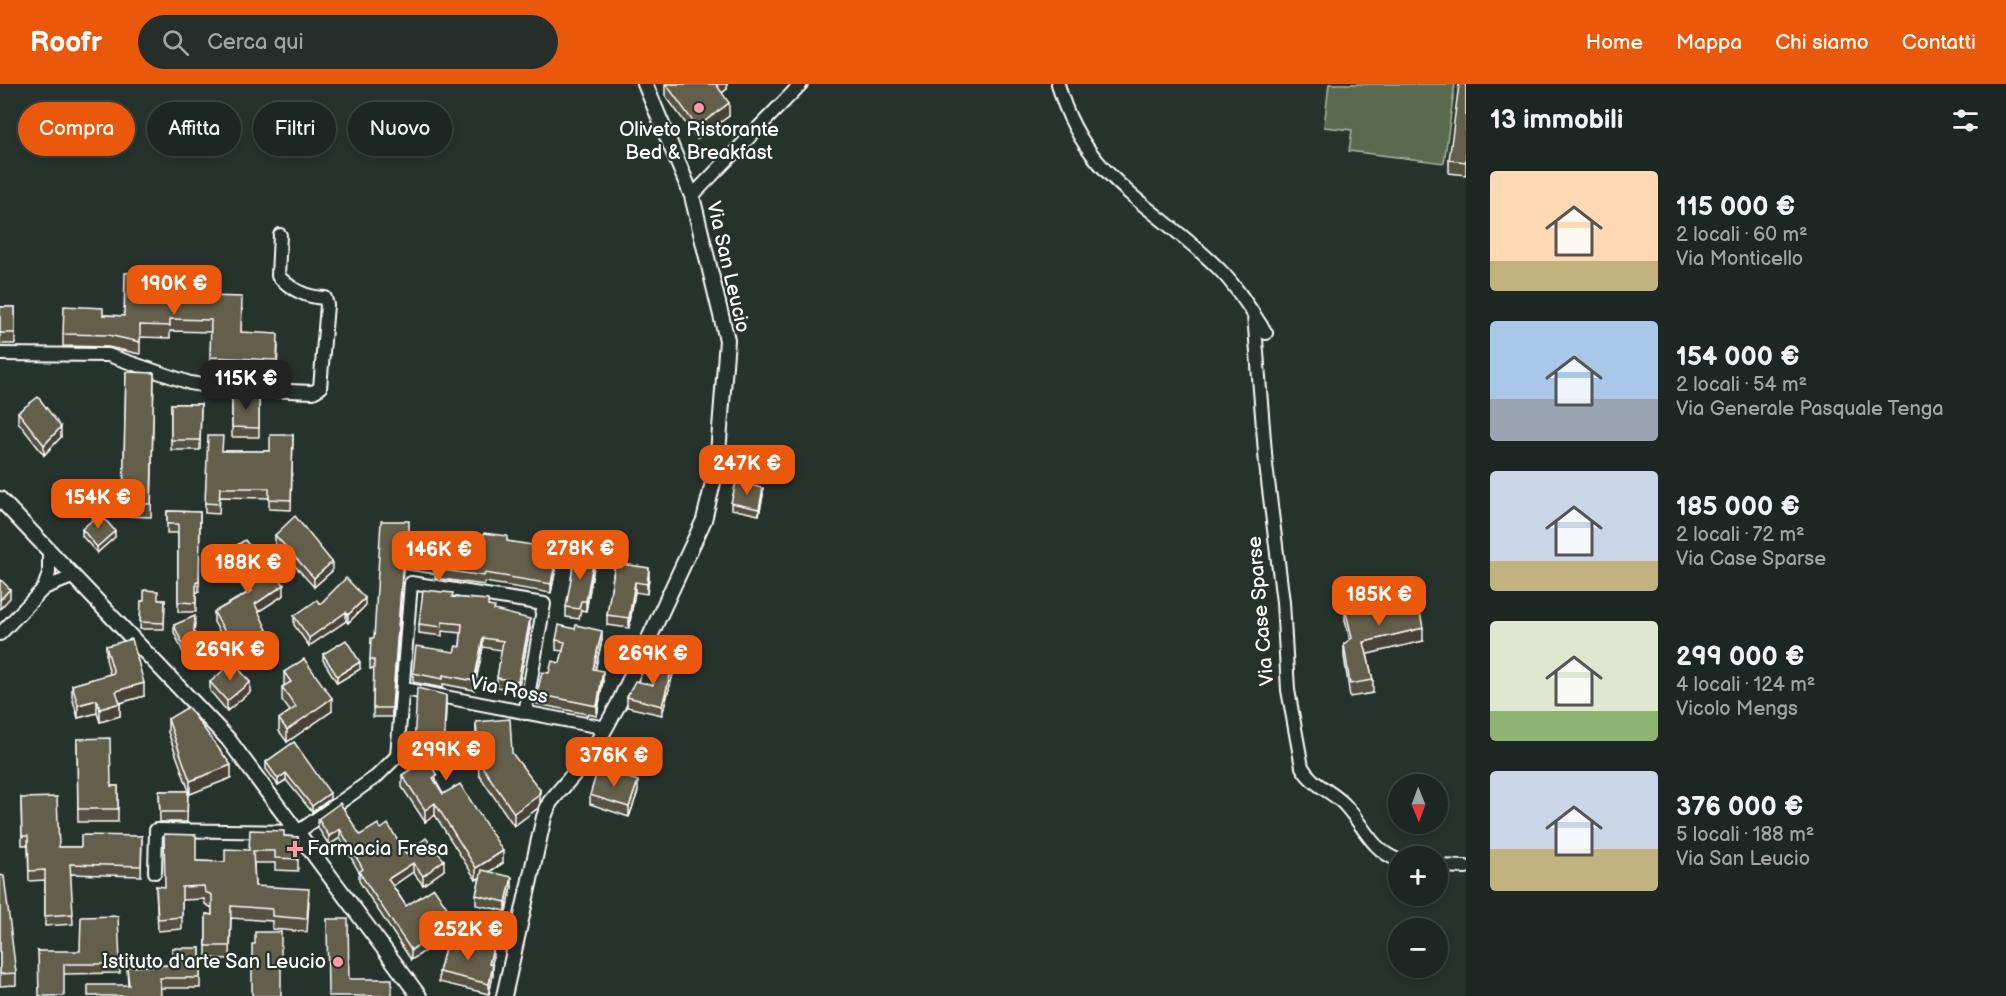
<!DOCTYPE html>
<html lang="it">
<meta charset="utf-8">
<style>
body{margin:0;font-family:"Balsamiq Sans",sans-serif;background:#252e2a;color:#f1f3f6;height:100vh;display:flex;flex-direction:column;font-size:22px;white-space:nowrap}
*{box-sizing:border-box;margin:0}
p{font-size:20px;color:#a0a5a5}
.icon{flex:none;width:33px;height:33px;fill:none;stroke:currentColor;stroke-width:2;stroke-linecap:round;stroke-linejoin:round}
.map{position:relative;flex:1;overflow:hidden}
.panel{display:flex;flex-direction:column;background:#1c2622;width:540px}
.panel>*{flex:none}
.guide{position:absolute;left:18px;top:18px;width:570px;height:54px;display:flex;gap:12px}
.needle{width:39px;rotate:179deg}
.buttons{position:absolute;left:1388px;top:690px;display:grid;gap:12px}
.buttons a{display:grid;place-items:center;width:60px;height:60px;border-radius:50%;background:#1c2622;box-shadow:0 3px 9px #0003,0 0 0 2px #3a4340;font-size:30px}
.price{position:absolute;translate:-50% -51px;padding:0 14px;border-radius:12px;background:#ea580c;color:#fff;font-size:20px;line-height:39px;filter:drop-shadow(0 2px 3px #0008)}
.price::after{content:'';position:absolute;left:50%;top:36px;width:18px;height:14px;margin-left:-9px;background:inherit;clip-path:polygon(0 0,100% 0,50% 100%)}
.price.on{background:#222;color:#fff}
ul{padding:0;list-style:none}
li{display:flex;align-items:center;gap:18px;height:150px;padding:0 24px}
li span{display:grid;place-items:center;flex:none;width:168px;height:120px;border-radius:6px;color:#555}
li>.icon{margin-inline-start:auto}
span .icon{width:72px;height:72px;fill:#fffc;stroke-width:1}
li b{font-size:26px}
h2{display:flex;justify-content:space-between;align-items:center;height:72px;padding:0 24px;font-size:26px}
.tag{padding:0 21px;border-radius:27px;background:#1c2622;box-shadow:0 3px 9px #0003,0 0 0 2px #3a4340;font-size:21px;line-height:54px}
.tag.on{background:#ea580c;color:#fff}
header{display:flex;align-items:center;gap:36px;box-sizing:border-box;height:84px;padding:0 30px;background:#ea580c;color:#fff}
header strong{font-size:28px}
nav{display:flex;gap:33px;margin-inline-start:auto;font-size:21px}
.search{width:420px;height:54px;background:#252e2a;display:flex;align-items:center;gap:15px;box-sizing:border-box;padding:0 21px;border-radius:33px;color:#a0a5a5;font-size:22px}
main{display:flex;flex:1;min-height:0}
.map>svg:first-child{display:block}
.green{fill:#5a6b4e;stroke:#acb5a6;stroke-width:1.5}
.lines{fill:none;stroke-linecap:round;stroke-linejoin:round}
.minor-casing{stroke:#fff;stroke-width:16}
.tertiary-casing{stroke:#fff;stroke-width:18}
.minor{stroke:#26332d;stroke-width:12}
.tertiary{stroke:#26332d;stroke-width:14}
.wall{fill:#565141;stroke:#fff;stroke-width:1.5}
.shaded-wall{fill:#464235;stroke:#fff;stroke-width:1.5}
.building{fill:#645e4c;stroke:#fff;stroke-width:1.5}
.poi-dot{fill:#ff9aa2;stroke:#26332d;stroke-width:2}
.labels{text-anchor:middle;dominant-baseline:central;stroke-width:4.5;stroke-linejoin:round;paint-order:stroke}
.poi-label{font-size:20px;fill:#fff;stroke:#26332d}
.street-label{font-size:20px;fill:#fff;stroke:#26332d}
</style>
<header>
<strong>Roofr</strong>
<div class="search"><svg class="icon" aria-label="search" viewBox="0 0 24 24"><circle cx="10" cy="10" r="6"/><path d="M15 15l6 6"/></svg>Cerca qui</div>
<nav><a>Home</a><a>Mappa</a><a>Chi siamo</a><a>Contatti</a></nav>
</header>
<main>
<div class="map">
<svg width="1466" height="912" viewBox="0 0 1466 912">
<rect width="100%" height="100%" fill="#26332d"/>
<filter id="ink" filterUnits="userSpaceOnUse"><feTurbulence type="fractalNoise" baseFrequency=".0167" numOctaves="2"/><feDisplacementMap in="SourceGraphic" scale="12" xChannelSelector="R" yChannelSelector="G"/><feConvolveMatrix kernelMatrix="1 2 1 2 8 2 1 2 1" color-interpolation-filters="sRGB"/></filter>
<g filter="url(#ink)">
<path class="green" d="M 1329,0 L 1455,0 L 1444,79 L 1349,67 L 1352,46 L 1324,43 Z"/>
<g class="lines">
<g class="minor-casing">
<g id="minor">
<path d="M 1058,0 C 1083,96 1157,122 1220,186 C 1238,204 1252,228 1266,249"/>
<path d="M 692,112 L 801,0"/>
<path d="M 1254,231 L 1266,381 L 1283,518 L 1288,606 L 1302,683 C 1312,701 1330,706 1344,720 C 1364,741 1370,765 1398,776"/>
<path d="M 0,270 L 108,271 L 190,299 L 219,304 L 313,308 L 320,304 L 327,221 L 325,214 C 305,213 292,206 278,192 L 280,151"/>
<path d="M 44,504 L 49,489 L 49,469"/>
<path d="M 0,550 L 44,504 L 72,493"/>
<path d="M 404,605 L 606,644"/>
<path d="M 1437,782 L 1466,783"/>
<path d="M 155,788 L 156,746 L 298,748 L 377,692 L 397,672 L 411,499 L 544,520 L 525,629"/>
</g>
</g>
<g class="tertiary-casing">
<g id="tertiary">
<path d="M 0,415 L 228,655 L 419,912"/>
<path d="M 504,912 L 544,733 L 550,718 L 591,670 L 618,621 L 704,436 L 717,382 L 727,256 L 692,112 L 645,0"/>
</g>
</g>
<use href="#minor" class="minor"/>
<use href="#tertiary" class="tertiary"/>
</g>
<g class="wall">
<path d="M 665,0 L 727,0 L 727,5 L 722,9 L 729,32 L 697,55 L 665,11 Z"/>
<path d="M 1466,0 L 1466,91 L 1449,89 L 1449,76 Z"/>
<path d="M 172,200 L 210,212 L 242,225 L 241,248 L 278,262 L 277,288 L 210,285 L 211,248 L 170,247 L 170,254 L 140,253 L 140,270 L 108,263 L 63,262 L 63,250 L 103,231 L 124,232 Z"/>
<rect x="0" y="223" width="15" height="37"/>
<path d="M 126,288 L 154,289 L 151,433 L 123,432 Z"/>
<path d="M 232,310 L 259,311 L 259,353 L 232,353 Z"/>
<path d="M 171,320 L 201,320 L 200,366 L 171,366 Z"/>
<path d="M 18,328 L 61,353 L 44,371 L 18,338 Z"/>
<path d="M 293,351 L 291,426 L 269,425 L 269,414 L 220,413 L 219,430 L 205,429 L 205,419 L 223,367 L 270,367 Z"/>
<path d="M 763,411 L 759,431 L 731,425 L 731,419 Z"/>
<path d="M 167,427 L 200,428 L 199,508 L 196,508 L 196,528 L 178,528 L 178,449 L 167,449 Z"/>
<path d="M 82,445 L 115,453 L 97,469 L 82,452 Z"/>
<path d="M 409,448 L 481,463 L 507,457 L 558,474 L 551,509 L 485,498 L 484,501 L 435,494 L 435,490 L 403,485 L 392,633 L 373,633 L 374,585 L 370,585 L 370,576 L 374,554 Z"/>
<path d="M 275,451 L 332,487 L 314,503 L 275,460 Z"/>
<path d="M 226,468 L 284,511 L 258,527 L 267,556 L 234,574 L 214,538 L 214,528 L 247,509 L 226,478 Z"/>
<path d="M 615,479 L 649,494 L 647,510 L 635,508 L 629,544 L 607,541 L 607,531 Z"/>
<path d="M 594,483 L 586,527 L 581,526 L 579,535 L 566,533 L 566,523 Z"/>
<path d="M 453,513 L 488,522 L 495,527 L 530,544 L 518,607 L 497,603 L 497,594 L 502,566 L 483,563 L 474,606 L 443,600 L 443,604 L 413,598 L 413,589 L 454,568 L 460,563 L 461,549 L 442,547 L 442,552 L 419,549 L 419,540 Z"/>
<path d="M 158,516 L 165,516 L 164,545 L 140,545 L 141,517 Z"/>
<path d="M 320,520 L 365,522 L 348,539 L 346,537 L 309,562 L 294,541 L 294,532 Z"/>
<path d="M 1345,524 L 1423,557 L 1367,570 L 1373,596 L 1373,609 L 1350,613 L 1344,572 L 1344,560 L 1350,556 L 1345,536 Z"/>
<path d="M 195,539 L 194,548 L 203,575 L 189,582 L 174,548 L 174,541 Z"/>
<path d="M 556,556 L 602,556 L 595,586 L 603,597 L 597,632 L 537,620 L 537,610 L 549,589 L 560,579 L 563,567 L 556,566 Z"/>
<path d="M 106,562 L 144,612 L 120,619 L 120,632 L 100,638 L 97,629 L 78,634 L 72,613 L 72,601 L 110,590 L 106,575 Z"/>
<path d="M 323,570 L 360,585 L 337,599 L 323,576 Z"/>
<path d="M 284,588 L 332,627 L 287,658 L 279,647 L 279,635 L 290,627 L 282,616 L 282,603 L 284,602 Z"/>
<path d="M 673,590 L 662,631 L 627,623 L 627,613 L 653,601 Z"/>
<path d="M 210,598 L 250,608 L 227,627 L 210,607 Z"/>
<path d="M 446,623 L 443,686 L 433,685 L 437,699 L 443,710 L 503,779 L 489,788 L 512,803 L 506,827 L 476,821 L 476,811 L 480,793 L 476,796 L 435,731 L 425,738 L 402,703 L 402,691 L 413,684 Z"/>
<path d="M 168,635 L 231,694 L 190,710 L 168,648 Z"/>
<path d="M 476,638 L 512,669 L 540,719 L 538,724 L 514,742 L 479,691 L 476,651 Z"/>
<path d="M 77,655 L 111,702 L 118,702 L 118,738 L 78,738 Z"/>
<path d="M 294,658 L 330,715 L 312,728 L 286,696 L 278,701 L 266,685 L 266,678 Z"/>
<path d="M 159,707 L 188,707 L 187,738 L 160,738 Z"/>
<path d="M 638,707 L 629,733 L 590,720 L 590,711 Z"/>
<path d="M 21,714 L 59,763 L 81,763 L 142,752 L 141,792 L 70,790 L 73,840 L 45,842 L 45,796 L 29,797 L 28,761 L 22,761 Z"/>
<path d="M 318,735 L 360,751 L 381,745 L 406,770 L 444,786 L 423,801 L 413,788 L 393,802 L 406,822 L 456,846 L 411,876 L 359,797 L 359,788 L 340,754 L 329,761 L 318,744 Z"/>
<path d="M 284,752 L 298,753 L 298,787 L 275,786 L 275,779 L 254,779 L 255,802 L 309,817 L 307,848 L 272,845 L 272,837 L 231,834 L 230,875 L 206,874 L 206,830 L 212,831 L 212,824 L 205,820 L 204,815 L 182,816 L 182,845 L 158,847 L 156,802 L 165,803 L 196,777 L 225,778 L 249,766 Z"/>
<path d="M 0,791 L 16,889 L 16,901 L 0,902 Z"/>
<path d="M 200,864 L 200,904 L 160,904 L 128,901 L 127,883 L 172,881 Z"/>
<path d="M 38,867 L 120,880 L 120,889 L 64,890 Z"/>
<path d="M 493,874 L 492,881 L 493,891 L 489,910 L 439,898 L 439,888 Z"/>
</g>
<g class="shaded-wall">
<path d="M 716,0 L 727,0 L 727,5 L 716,13 Z"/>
<path d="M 729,19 L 729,32 L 697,55 L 697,43 Z"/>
<path d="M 61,343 L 61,353 L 44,371 L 44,361 Z"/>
<path d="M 763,404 L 763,411 L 759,431 L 759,425 Z"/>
<path d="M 115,447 L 115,453 L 97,469 L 97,463 Z"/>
<path d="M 558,465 L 558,474 L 551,509 L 551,500 Z"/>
<path d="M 594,474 L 594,483 L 586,527 L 586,517 Z"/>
<path d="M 403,476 L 403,485 L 392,633 L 392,624 Z"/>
<path d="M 332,478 L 332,487 L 314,503 L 314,494 Z"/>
<path d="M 649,484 L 649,494 L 647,510 L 647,500 Z"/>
<path d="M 635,498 L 635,508 L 629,544 L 629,534 Z"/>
<path d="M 284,501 L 284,511 L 255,530 L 255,520 Z"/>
<path d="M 10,505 L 10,514 L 0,525 L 0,516 Z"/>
<path d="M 365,514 L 365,522 L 348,539 L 348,531 Z"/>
<path d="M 346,528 L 346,537 L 309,562 L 309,554 Z"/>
<path d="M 530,535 L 530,544 L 518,607 L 518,597 Z"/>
<path d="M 1423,544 L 1423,557 L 1364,571 L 1364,558 Z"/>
<path d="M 267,546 L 267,556 L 234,574 L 234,564 Z"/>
<path d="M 602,547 L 602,556 L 593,595 L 593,585 Z"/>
<path d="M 483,554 L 483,563 L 474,606 L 474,597 Z"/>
<path d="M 203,569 L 203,575 L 189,582 L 189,575 Z"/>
<path d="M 360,578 L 360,585 L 337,599 L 337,592 Z"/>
<path d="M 673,580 L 673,590 L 662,631 L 662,622 Z"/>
<path d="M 603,587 L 603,597 L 597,632 L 597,622 Z"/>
<path d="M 250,598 L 250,608 L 227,627 L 227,617 Z"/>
<path d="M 144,599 L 144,612 L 116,620 L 116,607 Z"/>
<path d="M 446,611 L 446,623 L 443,686 L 443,674 Z"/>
<path d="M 332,614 L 332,627 L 287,658 L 287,646 Z"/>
<path d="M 97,616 L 97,629 L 78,634 L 78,621 Z"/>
<path d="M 120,619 L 120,632 L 100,638 L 100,625 Z"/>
<path d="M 231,681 L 231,694 L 190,710 L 190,697 Z"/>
<path d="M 286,689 L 286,696 L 278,701 L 278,695 Z"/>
<path d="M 638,697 L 638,707 L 629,733 L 629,723 Z"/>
<path d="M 540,706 L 540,719 L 538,724 L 514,742 L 514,729 Z"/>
<path d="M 330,709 L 330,715 L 312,728 L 312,722 Z"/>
<path d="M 435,719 L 435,731 L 425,738 L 425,726 Z"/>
<path d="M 340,745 L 340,754 L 329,761 L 329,752 Z"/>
<path d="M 503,767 L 503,779 L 476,796 L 476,784 Z"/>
<path d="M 444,776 L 444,786 L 423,801 L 423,792 Z"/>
<path d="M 413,779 L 413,788 L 388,805 L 388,795 Z"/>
<path d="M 512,793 L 512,803 L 506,827 L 506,818 Z"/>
<path d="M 456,837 L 456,846 L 411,876 L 411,866 Z"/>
<path d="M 493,864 L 493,874 L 489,890 L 489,880 Z"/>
<path d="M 493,881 L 493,891 L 489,910 L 489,900 Z"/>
</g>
<g class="building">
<path d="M 666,0 L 716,0 L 729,19 L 697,43 Z"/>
<path d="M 1459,0 L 1466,0 L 1466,78 L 1449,76 Z"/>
<path d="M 172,188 L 171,200 L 210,201 L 210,212 L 242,213 L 241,248 L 278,250 L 277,276 L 210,273 L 211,236 L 170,235 L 170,242 L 140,241 L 140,258 L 108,251 L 63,250 L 64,222 L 103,224 L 103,231 L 124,232 L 125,189 Z"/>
<rect x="0" y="223" width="15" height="26"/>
<path d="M 126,288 L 154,289 L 151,420 L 123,420 Z"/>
<path d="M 232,310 L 259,311 L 259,344 L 232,343 Z"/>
<path d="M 38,313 L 61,343 L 44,361 L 18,328 Z"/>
<path d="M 171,320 L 201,320 L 200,356 L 171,356 Z"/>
<path d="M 270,351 L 293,351 L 291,416 L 269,415 L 269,404 L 220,404 L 219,420 L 205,419 L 208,352 L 223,352 L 222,367 L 270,367 Z"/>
<path d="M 736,398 L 763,404 L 759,425 L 731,419 Z"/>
<path d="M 167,427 L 200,428 L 199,498 L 196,498 L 196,519 L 178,518 L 178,440 L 167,440 Z"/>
<path d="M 100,429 L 115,447 L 97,463 L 82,445 Z"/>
<path d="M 295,432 L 332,478 L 314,494 L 275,451 Z"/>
<path d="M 381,437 L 409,437 L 409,448 L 481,463 L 484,449 L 507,452 L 507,457 L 558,465 L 551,500 L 485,489 L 484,492 L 435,485 L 435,481 L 403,476 L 392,624 L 373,624 L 374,576 L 370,576 L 371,554 L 374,554 Z"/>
<path d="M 245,456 L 253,467 L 259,463 L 284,501 L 255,520 L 267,546 L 234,564 L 214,528 L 252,507 L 226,468 Z"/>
<path d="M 575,471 L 594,474 L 586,517 L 581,517 L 579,525 L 566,523 Z"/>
<path d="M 615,479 L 649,484 L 647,500 L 635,498 L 629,534 L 607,531 Z"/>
<path d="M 346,494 L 365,514 L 348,531 L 346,528 L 309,554 L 294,532 L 317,516 L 320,520 Z"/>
<path d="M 0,495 L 10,505 L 0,516 Z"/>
<path d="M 1415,501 L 1423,544 L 1364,558 L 1373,596 L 1350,600 L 1344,560 L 1352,554 L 1345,524 Z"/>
<path d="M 144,506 L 158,507 L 158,516 L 165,516 L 164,539 L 140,538 L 141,517 L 144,517 Z"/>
<path d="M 423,506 L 453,509 L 452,513 L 488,516 L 488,522 L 495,523 L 494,526 L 530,535 L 518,597 L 497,594 L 503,557 L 483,554 L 474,597 L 443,591 L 443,595 L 413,589 L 416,562 L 454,568 L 456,562 L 460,563 L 462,540 L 442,538 L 442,543 L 419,540 Z"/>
<path d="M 195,532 L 194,547 L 203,569 L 189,575 L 174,541 Z"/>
<path d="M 559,541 L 575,545 L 576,541 L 602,547 L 593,585 L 603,587 L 597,622 L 537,610 L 542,588 L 549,589 L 552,577 L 560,579 L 565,558 L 556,556 Z"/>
<path d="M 132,555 L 144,599 L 116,607 L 120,619 L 100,625 L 97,616 L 78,621 L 72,601 L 114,589 L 106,562 Z"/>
<path d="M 346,556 L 360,578 L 337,592 L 323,570 Z"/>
<path d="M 304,575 L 332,614 L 287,646 L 279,635 L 296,623 L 282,603 L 291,598 L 284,588 Z"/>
<path d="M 659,577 L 673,580 L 662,622 L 627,613 L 635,597 L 653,601 Z"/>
<path d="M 233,578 L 250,598 L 227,617 L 210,598 Z"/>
<path d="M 417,604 L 446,611 L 443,674 L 425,673 L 437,691 L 433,694 L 443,710 L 460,700 L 503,767 L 476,784 L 435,719 L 425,726 L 402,691 L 413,684 Z"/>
<path d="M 188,623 L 231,681 L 190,697 L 168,635 Z"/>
<path d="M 510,635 L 512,669 L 540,706 L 538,712 L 514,729 L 479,678 L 476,638 Z"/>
<path d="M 110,654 L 111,702 L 118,702 L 118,725 L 78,725 L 77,655 Z"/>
<path d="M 294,658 L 330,709 L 312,722 L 286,689 L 278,695 L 266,678 Z"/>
<path d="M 598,684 L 638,697 L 629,723 L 590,711 Z"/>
<path d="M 159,707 L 188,707 L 187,728 L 160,728 Z"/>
<path d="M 57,713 L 59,763 L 81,763 L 81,751 L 142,752 L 141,782 L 70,780 L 73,830 L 45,832 L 45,786 L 29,787 L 28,752 L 22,752 L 21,714 Z"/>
<path d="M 340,719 L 360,751 L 378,740 L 381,745 L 388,740 L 406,770 L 426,754 L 444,776 L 423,792 L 413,779 L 388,795 L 406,822 L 434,804 L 456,837 L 411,866 L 359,788 L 363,785 L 340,745 L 329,752 L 318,735 Z"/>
<path d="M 250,746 L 284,747 L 284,752 L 298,753 L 298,775 L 275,774 L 275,767 L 253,767 L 255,802 L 309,805 L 307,835 L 272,832 L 272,825 L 231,822 L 230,862 L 206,862 L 206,830 L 212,831 L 212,811 L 205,808 L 204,802 L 182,803 L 182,833 L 158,835 L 156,802 L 165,803 L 164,750 L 196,751 L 196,777 L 225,778 L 225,765 L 249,766 Z"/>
<path d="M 482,786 L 512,793 L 506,818 L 476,811 Z"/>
<path d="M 0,791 L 4,792 L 16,889 L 0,890 Z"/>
<path d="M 118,832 L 120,880 L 64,880 L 64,912 L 39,912 L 38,867 L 80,867 L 81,833 Z"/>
<path d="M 327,835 L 348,835 L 349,895 L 392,895 L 392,912 L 328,912 Z"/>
<path d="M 255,848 L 281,848 L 281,912 L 252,912 L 252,860 L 255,860 Z"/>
<path d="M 464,857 L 493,864 L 489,880 L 493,881 L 489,900 L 439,888 L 446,860 L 462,864 Z"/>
<path d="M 172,864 L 200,864 L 200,894 L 160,894 L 161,912 L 88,912 L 88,901 L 129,901 L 127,883 L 172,881 Z"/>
</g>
</g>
<g class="poi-dot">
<circle cx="699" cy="24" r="6"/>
<path d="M292 756h6v6h6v6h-6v6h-6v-6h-6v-6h6z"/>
<circle cx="338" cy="878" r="6"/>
</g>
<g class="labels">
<g class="poi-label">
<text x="699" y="46">Oliveto Ristorante<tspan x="699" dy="23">Bed &amp; Breakfast</tspan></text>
<text x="307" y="765" text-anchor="start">Farmacia Fresa</text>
<text x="326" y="878" text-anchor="end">Istituto d'arte San Leucio</text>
</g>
<g class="street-label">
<text transform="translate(728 183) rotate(77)">Via San Leucio</text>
<text transform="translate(1261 527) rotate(-95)">Via Case Sparse</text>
<text transform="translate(509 606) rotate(11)">Via Ross</text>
</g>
</g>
</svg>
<div class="buttons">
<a><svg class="needle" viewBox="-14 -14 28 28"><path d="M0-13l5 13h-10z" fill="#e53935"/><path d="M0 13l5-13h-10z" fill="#a0a5a5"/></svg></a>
<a>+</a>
<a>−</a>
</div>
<b class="price" style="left:174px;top:232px">190K €</b>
<b class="price on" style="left:246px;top:327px">115K €</b>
<b class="price" style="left:747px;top:412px">247K €</b>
<b class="price" style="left:98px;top:446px">154K €</b>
<b class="price" style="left:580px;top:497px">278K €</b>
<b class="price" style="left:439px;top:498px">146K €</b>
<b class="price" style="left:248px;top:511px">188K €</b>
<b class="price" style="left:1379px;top:543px">185K €</b>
<b class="price" style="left:230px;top:598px">269K €</b>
<b class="price" style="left:653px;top:602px">269K €</b>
<b class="price" style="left:446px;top:698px">299K €</b>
<b class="price" style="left:614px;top:704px">376K €</b>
<b class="price" style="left:468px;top:878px">252K €</b>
<div class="guide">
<a class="tag on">Compra</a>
<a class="tag">Affitta</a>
<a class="tag">Filtri</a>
<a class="tag">Nuovo</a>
</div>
</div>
<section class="panel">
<h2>13 immobili<svg class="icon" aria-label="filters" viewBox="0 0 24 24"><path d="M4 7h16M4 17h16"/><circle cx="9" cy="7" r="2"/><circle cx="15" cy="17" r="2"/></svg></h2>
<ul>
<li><span style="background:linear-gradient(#ffd9b3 75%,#c2b280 0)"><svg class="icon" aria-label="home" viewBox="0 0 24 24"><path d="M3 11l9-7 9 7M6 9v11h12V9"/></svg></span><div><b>115 000 €</b><p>2 locali · 60 m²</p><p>Via Monticello</p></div></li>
<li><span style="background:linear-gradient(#a9c7e8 65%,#9aa5b1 0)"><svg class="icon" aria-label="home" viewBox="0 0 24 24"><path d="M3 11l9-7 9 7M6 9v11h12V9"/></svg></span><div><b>154 000 €</b><p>2 locali · 54 m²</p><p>Via Generale Pasquale Tenga</p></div></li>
<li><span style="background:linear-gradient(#c9d6e8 75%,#c2b280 0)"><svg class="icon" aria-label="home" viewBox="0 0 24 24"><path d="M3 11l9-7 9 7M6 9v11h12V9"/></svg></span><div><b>185 000 €</b><p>2 locali · 72 m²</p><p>Via Case Sparse</p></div></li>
<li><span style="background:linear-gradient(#dfe7d0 75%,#8fb573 0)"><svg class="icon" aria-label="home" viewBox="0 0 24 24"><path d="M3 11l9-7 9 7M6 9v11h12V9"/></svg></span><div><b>299 000 €</b><p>4 locali · 124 m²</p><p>Vicolo Mengs</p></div></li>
<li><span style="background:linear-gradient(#c9d6e8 65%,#c2b280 0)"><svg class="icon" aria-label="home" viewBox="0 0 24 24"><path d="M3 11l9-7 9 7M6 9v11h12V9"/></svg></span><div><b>376 000 €</b><p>5 locali · 188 m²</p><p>Via San Leucio</p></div></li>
</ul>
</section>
</main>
